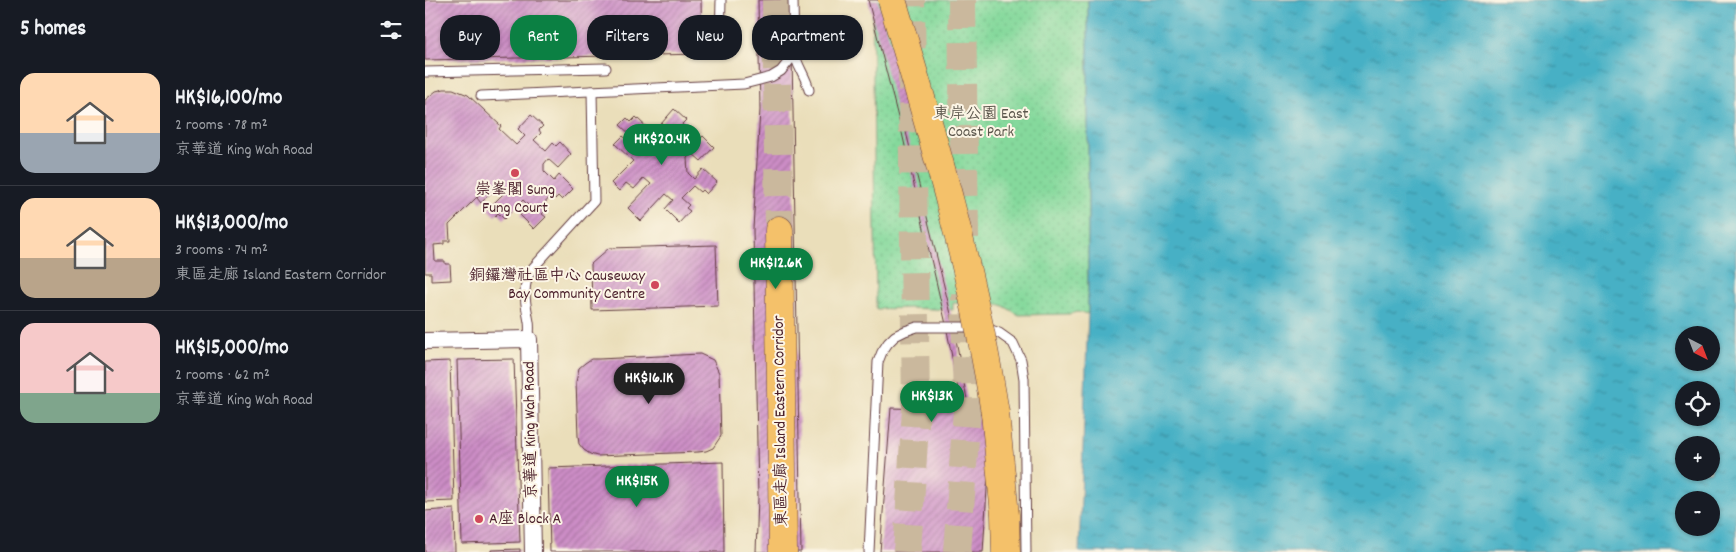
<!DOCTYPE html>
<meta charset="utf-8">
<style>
body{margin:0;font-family:Dekko,"LXGW WenKai TC",sans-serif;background:#242831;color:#f1f3f6;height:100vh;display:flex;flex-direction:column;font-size:19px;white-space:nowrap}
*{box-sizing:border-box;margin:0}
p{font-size:16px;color:#9ea1a6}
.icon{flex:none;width:28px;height:28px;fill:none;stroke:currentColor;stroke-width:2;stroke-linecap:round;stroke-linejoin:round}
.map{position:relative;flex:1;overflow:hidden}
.side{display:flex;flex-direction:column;background:#171b24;width:425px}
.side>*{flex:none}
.hud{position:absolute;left:15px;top:15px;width:475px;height:45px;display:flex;gap:10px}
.needle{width:32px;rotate:138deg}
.tools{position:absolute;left:1250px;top:326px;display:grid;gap:10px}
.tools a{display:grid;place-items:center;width:45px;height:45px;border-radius:50%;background:#171b24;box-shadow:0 1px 4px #0004;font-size:25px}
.price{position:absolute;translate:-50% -42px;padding:0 11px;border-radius:18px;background:#0b8043;color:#fff;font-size:16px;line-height:32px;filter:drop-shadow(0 1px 2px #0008)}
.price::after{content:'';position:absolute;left:50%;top:30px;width:15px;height:11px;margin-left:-8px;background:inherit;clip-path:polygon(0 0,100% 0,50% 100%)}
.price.active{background:#222;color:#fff}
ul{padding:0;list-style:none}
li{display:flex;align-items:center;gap:15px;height:125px;padding:0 20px}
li+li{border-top:1px solid #363941}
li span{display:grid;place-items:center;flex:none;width:140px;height:100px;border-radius:15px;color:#555}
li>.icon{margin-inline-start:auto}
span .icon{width:60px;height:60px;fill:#fffc;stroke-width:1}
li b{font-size:21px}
h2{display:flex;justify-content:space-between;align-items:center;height:60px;padding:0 20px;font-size:21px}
.tag{padding:0 18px;border-radius:20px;background:#171b24;box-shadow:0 1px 4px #0004;font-size:18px;line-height:45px}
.tag.active{background:#0b8043;color:#fff}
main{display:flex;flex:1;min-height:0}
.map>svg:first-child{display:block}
.park{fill:url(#park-dots);stroke:#687c64}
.water{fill:url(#water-ripples);stroke:#486878;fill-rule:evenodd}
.building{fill:url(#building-hatch)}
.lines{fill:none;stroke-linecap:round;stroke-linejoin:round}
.highway-tunnel{stroke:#cab89d;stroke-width:28;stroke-dasharray:28 14;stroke-linecap:butt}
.lane-casing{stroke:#623c40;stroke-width:11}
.street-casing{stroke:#623c40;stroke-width:18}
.highway-casing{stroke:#623c40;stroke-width:29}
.lane{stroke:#fff;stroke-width:9}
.street{stroke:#fff;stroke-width:16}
.highway{stroke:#f4c16a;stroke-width:28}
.highway-bridge-casing{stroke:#623c40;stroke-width:29;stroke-linecap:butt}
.highway-bridge{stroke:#f4c16a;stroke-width:28}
.poi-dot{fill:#d1495b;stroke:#fcf5e5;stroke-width:2}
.labels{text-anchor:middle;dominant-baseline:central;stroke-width:4;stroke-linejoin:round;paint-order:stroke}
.park-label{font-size:16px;fill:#5c574d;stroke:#fcf5e5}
.poi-label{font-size:16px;fill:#4a1f2b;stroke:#fcf5e5}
.street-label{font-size:16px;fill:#4a1f2b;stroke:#fcf5e5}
</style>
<main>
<section class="side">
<h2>5 homes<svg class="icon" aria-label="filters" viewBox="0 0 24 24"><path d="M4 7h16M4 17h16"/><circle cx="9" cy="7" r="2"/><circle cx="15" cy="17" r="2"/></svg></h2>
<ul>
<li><span style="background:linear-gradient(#ffd9b3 60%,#9aa5b1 0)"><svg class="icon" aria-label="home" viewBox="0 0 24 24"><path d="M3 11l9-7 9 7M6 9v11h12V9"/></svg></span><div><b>HK$16,100/mo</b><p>2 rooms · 78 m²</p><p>京華道 King Wah Road</p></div></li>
<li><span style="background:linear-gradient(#ffd9b3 60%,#b9a48a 0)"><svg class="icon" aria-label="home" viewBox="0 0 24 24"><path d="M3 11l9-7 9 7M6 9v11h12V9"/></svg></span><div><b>HK$13,000/mo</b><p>3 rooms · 74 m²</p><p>東區走廊 Island Eastern Corridor</p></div></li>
<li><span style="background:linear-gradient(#f6c9c9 70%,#7fa58c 0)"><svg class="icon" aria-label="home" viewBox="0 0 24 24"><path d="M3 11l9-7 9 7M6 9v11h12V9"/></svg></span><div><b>HK$15,000/mo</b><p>2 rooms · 62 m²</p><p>京華道 King Wah Road</p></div></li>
</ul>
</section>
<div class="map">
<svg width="1311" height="552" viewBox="0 0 1311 552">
<defs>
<pattern id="park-dots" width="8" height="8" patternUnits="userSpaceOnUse" patternTransform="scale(1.25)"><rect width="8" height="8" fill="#85d99c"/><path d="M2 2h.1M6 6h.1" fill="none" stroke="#74ba87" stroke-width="1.8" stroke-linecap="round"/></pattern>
<pattern id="water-ripples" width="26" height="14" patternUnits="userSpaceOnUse" patternTransform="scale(1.25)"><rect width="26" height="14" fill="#46b0c5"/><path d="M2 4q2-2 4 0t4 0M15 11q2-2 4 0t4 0" fill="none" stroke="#3c8fa0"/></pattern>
<pattern id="building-hatch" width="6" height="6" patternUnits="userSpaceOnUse" patternTransform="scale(1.25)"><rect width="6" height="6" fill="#cc8dc6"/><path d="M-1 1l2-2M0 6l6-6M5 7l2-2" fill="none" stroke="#a873a1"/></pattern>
</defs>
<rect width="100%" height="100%" fill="#fcf5e5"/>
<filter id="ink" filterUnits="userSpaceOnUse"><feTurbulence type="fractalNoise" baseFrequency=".02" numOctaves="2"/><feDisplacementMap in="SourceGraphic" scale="10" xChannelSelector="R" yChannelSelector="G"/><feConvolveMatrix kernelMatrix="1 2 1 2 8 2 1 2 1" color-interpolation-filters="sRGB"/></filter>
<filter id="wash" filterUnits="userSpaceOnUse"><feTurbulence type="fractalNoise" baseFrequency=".0096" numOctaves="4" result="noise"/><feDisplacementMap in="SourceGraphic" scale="20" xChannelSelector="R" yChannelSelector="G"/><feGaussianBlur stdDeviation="1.12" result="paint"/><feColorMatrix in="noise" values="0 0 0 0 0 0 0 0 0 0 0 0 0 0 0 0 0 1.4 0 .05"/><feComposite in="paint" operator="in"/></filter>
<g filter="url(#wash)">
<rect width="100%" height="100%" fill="#eadeba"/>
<path class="park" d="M 447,0 L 663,0 L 663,314 L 652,312 L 644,314 L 594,315 L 577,305 L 528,303 L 528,310 L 486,308 L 451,309 Z"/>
<path class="water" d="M 663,0 L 1311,0 L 1311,552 L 654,552 L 663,314 ZM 1259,335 L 1286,335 L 1286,362 L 1259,362 ZM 1259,390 L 1286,390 L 1286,418 L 1259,418 ZM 1259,445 L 1286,445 L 1286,472 L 1259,472 ZM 1259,500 L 1286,500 L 1286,528 L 1259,528 Z"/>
<g id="blocks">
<g class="building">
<path d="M 0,0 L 276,0 L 277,54 L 0,60 Z"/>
<path d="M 333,0 L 366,0 L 376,552 L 331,552 L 333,498 L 328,229 L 335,110 Z"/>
<path d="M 443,0 L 453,0 L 492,130 L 481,132 L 527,318 L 544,410 L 567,410 L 558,552 L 455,552 L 466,408 L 537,410 L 520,320 L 477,133 Z"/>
<path d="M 19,89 L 28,89 L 43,95 L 76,126 L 74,129 L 91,145 L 100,136 L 93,129 L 106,115 L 118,126 L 114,130 L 116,133 L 109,140 L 121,151 L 128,143 L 131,146 L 135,142 L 146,154 L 133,168 L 123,159 L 119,164 L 119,171 L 129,181 L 134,175 L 148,189 L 137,200 L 133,196 L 130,199 L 127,195 L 116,207 L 120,211 L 117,214 L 121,217 L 109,229 L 95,215 L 104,206 L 98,200 L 79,219 L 73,213 L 70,216 L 63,209 L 82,190 L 75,183 L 56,203 L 52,198 L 55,194 L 24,225 L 25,241 L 19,241 L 19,244 L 9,245 L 10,261 L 20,261 L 20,264 L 25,264 L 26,280 L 6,281 L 6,273 L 0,273 L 0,100 L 11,91 Z"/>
<path d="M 249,109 L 261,120 L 257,124 L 259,127 L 252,134 L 264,145 L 271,137 L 274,140 L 278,136 L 289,147 L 276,161 L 267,153 L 262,158 L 263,173 L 269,179 L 278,169 L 292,182 L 281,194 L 277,190 L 275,192 L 268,186 L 256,198 L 264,205 L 261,208 L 265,211 L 254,223 L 240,209 L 248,200 L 241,194 L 216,221 L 203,208 L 226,184 L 219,178 L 209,189 L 201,183 L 194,191 L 186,183 L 208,161 L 190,144 L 198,136 L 216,152 L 220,148 L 195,125 L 202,118 L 206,122 L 211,117 L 235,140 L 243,131 L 236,124 Z"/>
<path d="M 291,245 L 293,306 L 167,310 L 166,264 L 184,248 Z"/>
<path d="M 275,354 L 288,360 L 294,373 L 296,436 L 288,448 L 281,451 L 273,452 L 172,456 L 165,454 L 159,450 L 154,444 L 153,436 L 151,382 L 154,368 L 160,363 L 166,359 L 174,359 Z"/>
<path d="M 89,359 L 95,542 L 37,544 L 32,360 Z"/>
<path d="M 25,361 L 29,501 L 0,502 L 0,362 Z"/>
<path d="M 298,462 L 299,552 L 125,552 L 123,468 Z"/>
<path d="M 29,509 L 30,552 L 0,552 L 0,511 Z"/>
<path d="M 95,549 L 95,552 L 66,552 L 66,550 Z"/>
</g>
</g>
</g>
<g filter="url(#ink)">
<use href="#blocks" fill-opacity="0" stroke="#623c40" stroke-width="1"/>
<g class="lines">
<g class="highway-tunnel">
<path d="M 351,0 L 354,230"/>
<path d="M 537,0 L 540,238"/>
<path d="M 482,552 L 491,409 L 486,0"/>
<path d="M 532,552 L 542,410 L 540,294"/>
</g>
<g class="lane-casing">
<g id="lane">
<path d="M 295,40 L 296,0"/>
<path d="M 369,51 C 371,65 381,76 384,90"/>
<path d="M 0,72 L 181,68"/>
<path d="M 56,96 L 319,84 L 346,77 L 356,71 L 364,61 L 369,51 L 368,0"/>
<path d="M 104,339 C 104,334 105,327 104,322 C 101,304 96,287 106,270 L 169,201 L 167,91"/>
<path d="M 444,552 L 453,362 L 457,352 L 463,343 L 470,336 L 480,331 L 492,327 L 552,327 L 564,329 L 574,333 L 588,343 L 596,360 L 599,379 L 601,552"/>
</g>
</g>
<g class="street-casing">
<path id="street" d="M 0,341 L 104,339 L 108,552"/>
</g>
<g class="highway-casing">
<g id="highway">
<path d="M 354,230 L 358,552"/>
<path d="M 570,413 L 580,515 L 581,552"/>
</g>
</g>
<use href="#lane" class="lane"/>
<use href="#street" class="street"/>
<use href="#highway" class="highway"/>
<g class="highway-bridge-casing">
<path id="highway-bridge" d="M 467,0 C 508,136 548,272 570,413"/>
</g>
<use href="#highway-bridge" class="highway-bridge"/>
</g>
</g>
<g class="poi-dot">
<circle cx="90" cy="173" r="5"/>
<circle cx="230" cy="285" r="5"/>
<circle cx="54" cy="519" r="5"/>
</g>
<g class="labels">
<g class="park-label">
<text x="556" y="114">東岸公園 East<tspan x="556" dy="18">Coast Park</tspan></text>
</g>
<g class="poi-label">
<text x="90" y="190">崇峯閣 Sung<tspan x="90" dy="18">Fung Court</tspan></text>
<text x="220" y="276" text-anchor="end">銅鑼灣社區中心 Causeway<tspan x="220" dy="18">Bay Community Centre</tspan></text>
<text x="64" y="519" text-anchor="start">A座 Block A</text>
</g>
<g class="street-label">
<text transform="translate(356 421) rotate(-91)">東區走廊 Island Eastern Corridor</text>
<text transform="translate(106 430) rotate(-91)">京華道 King Wah Road</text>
</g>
</g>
</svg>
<div class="tools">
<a><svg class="needle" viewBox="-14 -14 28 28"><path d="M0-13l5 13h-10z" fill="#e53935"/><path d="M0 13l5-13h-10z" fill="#9ea1a6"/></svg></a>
<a><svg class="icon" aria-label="locate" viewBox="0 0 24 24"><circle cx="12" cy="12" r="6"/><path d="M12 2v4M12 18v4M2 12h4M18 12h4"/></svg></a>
<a>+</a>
<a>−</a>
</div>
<b class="price" style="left:237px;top:166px">HK$20.4K</b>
<b class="price" style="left:351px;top:290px">HK$12.6K</b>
<b class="price active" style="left:224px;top:405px">HK$16.1K</b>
<b class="price" style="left:507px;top:423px">HK$13K</b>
<b class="price" style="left:212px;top:508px">HK$15K</b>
<div class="hud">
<a class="tag">Buy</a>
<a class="tag active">Rent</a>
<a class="tag">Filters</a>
<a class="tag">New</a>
<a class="tag">Apartment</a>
</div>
</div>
</main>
